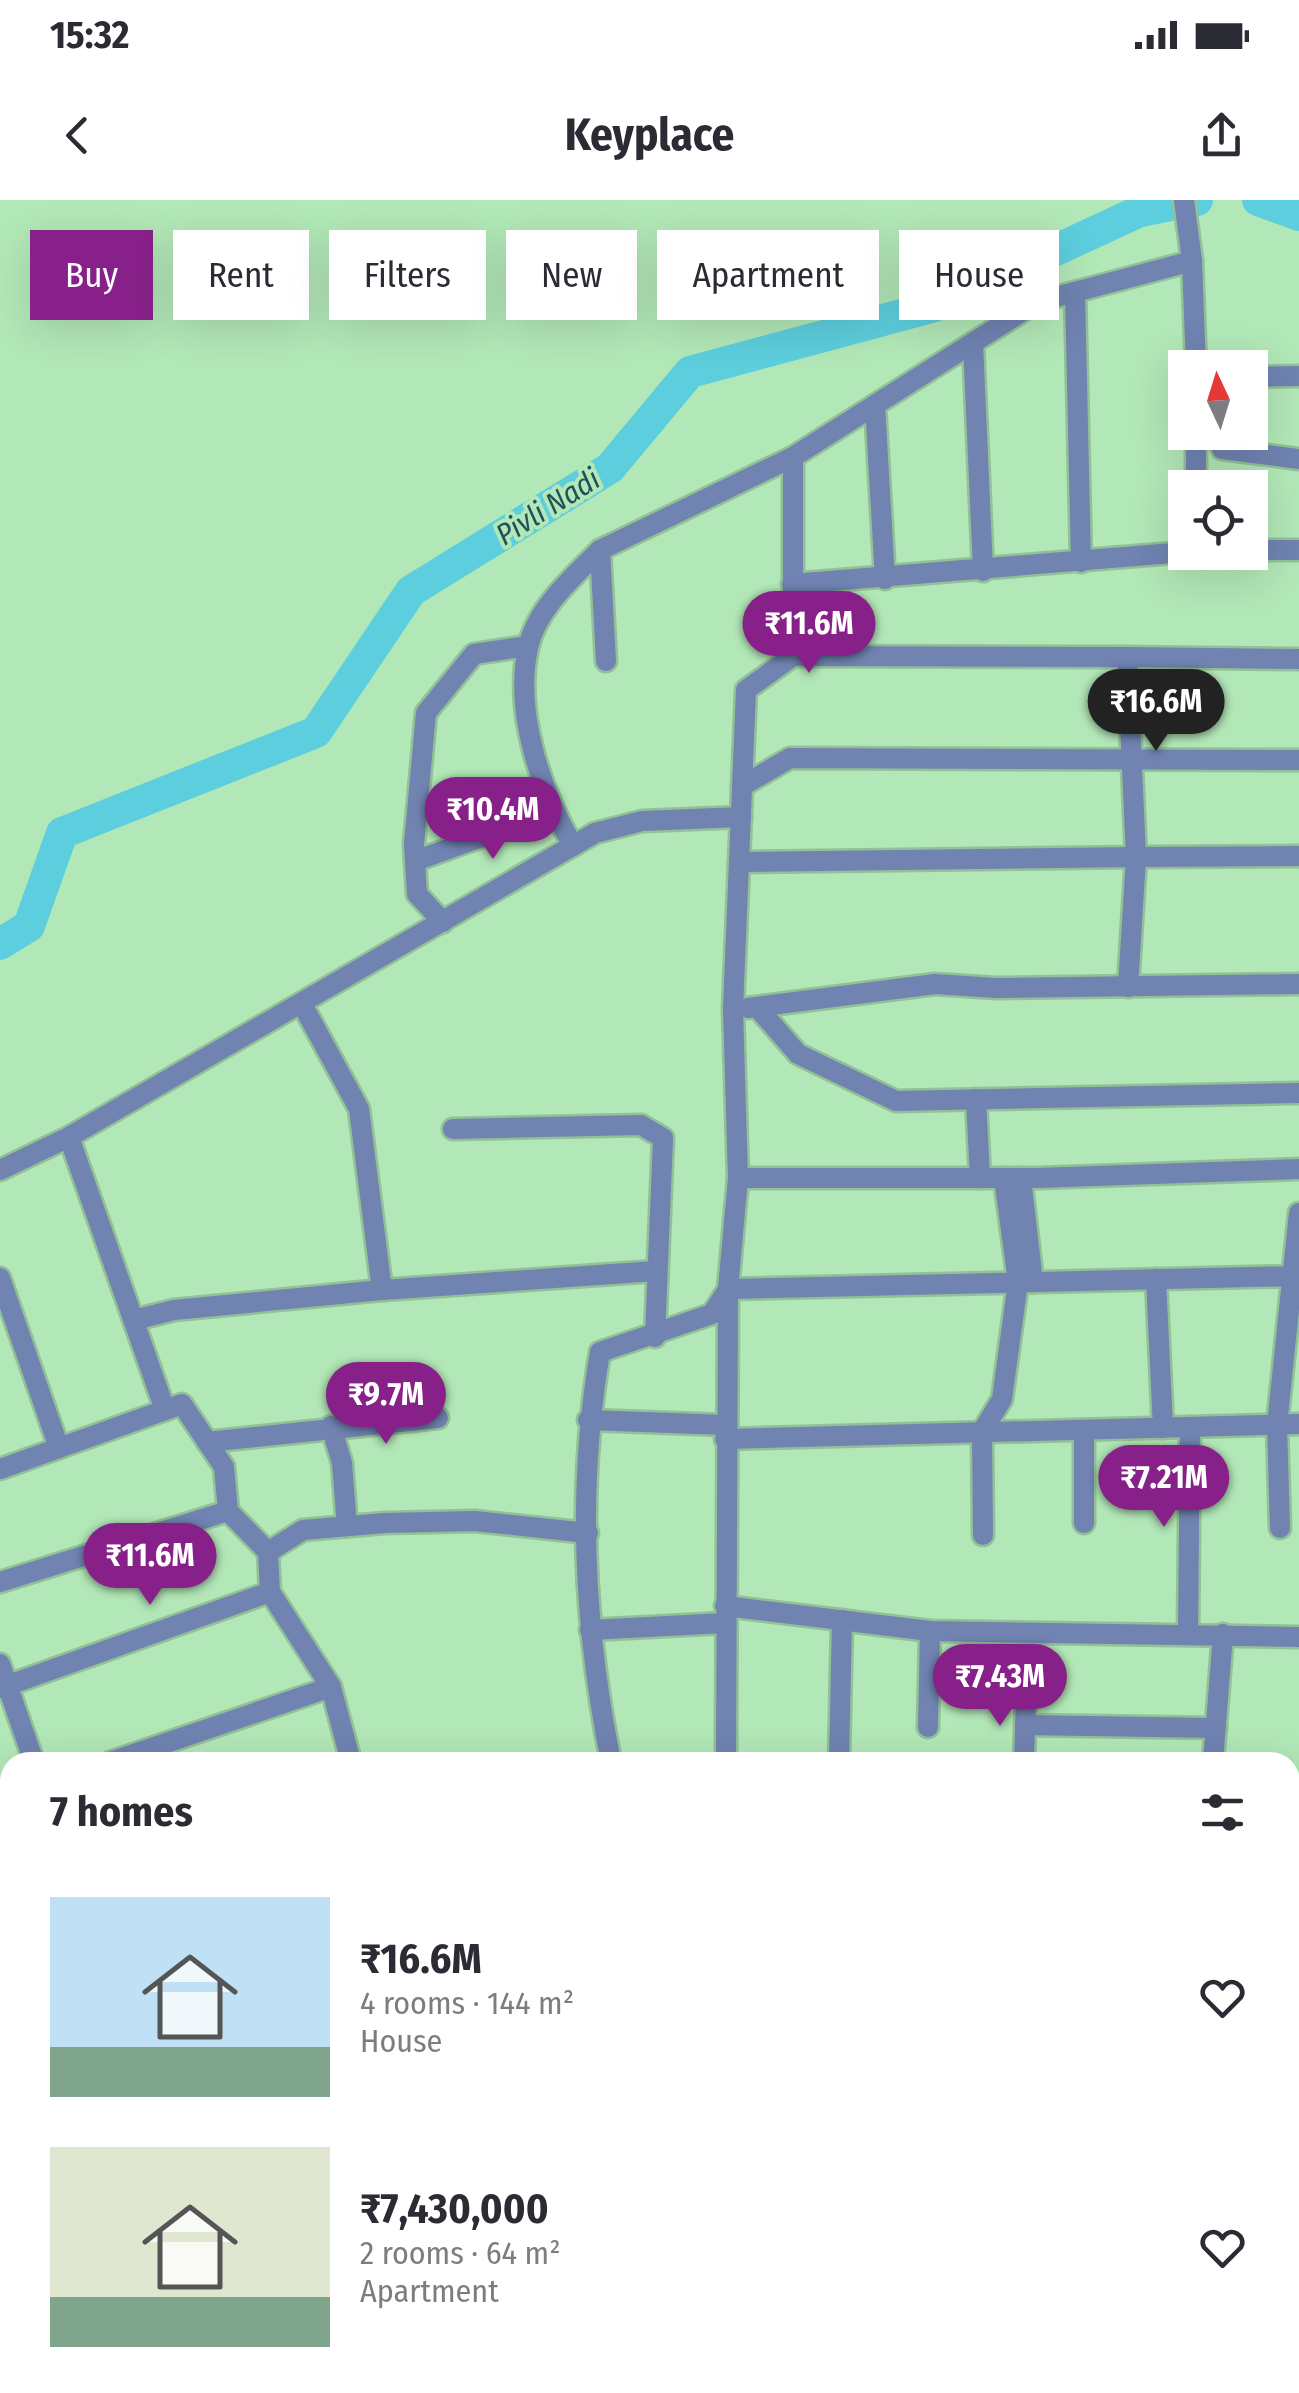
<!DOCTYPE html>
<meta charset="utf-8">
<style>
body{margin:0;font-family:"Fira Sans Condensed",sans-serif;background:#f7f7f7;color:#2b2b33;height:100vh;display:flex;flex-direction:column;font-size:38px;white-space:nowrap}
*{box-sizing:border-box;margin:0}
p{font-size:32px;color:#7c7c81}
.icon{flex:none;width:55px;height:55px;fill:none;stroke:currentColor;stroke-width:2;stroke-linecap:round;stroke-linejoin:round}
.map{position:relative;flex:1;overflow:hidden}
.side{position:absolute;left:0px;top:1552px;width:1300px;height:642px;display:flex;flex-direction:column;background:#fff;border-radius:30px 30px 0 0;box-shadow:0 10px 40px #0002}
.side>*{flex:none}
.top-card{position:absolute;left:30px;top:30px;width:1240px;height:90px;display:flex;gap:20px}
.needle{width:65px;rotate:356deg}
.tools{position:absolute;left:1168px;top:150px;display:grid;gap:20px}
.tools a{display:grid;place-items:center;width:100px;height:100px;border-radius:0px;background:#fff;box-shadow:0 10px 40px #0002;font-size:50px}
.price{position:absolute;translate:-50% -85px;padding:0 22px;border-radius:35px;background:#872189;color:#fff;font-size:32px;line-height:65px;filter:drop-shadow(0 2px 5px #0008)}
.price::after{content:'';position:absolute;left:50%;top:60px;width:30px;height:22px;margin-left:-15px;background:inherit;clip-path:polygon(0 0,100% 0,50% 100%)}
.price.on{background:#222;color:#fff}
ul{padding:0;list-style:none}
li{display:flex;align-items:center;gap:30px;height:250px;padding:0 50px}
li span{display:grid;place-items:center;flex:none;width:280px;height:200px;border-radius:0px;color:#555}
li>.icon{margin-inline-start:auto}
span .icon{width:120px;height:120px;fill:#fffc;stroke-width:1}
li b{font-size:42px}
h2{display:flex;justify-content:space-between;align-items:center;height:120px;padding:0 50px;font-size:42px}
.tag{padding:0 35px;border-radius:0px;background:#fff;box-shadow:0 10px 40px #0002;font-size:35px;line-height:90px}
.tag.on{background:#872189;color:#fff}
.status{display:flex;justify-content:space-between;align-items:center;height:70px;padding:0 50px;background:#fff;direction:ltr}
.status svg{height:28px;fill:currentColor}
header{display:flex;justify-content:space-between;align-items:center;height:130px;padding:0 50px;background:#fff;font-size:45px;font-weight:700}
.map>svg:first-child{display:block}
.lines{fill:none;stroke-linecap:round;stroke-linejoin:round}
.river{stroke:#5dcedd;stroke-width:32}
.minor-casing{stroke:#93c197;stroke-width:25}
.minor{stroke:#7083b1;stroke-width:20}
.labels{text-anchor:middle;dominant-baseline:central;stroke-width:8;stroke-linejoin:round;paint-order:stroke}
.water-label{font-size:30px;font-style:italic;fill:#215259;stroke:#b2e7b7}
</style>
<div class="status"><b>15:32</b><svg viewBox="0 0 49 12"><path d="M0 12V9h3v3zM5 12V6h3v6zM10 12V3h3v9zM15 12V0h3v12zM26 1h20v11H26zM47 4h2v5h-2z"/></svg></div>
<header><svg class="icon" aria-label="back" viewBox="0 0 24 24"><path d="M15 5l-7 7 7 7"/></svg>Keyplace<svg class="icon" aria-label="share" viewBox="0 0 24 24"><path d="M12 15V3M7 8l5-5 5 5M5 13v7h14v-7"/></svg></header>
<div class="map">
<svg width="1299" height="2193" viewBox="0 0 1299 2193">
<rect width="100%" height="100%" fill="#b2e7b7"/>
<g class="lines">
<g class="river">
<path d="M 1258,0 L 1299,15"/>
<path d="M 0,744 L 29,726 L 62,633 L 316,532 L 411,391 L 610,268 L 690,172 L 935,106 L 1140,11 L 1197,0"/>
</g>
<g class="minor-casing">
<g id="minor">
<path d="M 1184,0 L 1192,61 L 1196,168"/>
<path d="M 1075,92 L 1081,362"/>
<path d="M 973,143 L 983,371"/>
<path d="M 1250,177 L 1299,176"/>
<path d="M 875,205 L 885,379"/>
<path d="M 1215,232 L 1222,249 L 1299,259"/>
<path d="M 1196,288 L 1196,232"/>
<path d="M 1250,350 L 1299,350"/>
<path d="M 792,384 L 1185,352"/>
<path d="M 793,456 L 1127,457"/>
<path d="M 1299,459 L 1127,457 L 1136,657 L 1299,656"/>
<path d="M 606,461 L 600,350 L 793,257"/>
<path d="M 742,586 L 790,558 L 1299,560"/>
<path d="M 573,646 C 541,591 514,513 528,448 C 536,409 573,377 600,350"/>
<path d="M 415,661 L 553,611"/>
<path d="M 739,662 L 1136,657 L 1128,787"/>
<path d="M 443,722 L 417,694 L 414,644 L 426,513 L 474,454 L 528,446"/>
<path d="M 302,804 L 359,909 L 382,1090"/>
<path d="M 748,808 L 935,784 L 996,788 L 1299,784"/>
<path d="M 758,808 L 798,854 L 896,901 L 1299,893"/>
<path d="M 976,899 L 980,978"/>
<path d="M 453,929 L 641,925 L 663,938 L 655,1137"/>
<path d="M 69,937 L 165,1210"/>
<path d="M 0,970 L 69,937 L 595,633 L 642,621 L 741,617"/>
<path d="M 738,978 L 1036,978 L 1299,969"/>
<path d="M 1021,978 L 1033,1082"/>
<path d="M 0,1078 L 59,1248"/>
<path d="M 1156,1079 L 1163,1228"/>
<path d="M 728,1089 L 1299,1076"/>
<path d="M 134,1120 L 174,1110 L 382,1090 L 656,1071"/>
<path d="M 588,1220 L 726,1225"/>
<path d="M 331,1226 L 342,1263 L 347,1326"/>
<path d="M 725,1239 L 1299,1224"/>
<path d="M 207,1242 L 438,1218"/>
<path d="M 0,1269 L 182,1204 L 224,1267 L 228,1311 L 0,1382"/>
<path d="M 1084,1323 L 1084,1230"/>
<path d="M 1280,1328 L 1277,1225 L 1299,1013"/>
<path d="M 983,1335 L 982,1232 L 1002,1199 L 1018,1082 L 1004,978"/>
<path d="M 268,1352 L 303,1330 L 385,1323 L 475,1321 L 588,1333"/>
<path d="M 725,1406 L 930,1431 L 1299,1437"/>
<path d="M 590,1430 L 725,1423"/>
<path d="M 1188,1433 L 1190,1227"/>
<path d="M 0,1464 L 34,1562"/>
<path d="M 331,1487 L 351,1562"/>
<path d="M 0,1488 L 270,1392 L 268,1352 L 228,1311"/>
<path d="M 1025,1525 L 1216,1528"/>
<path d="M 928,1527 L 930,1431"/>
<path d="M 110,1562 L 331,1487 L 270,1392"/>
<path d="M 611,1562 C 584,1428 577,1287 600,1152 L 712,1114 L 727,1091"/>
<path d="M 726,1562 L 728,1089 L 738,978 L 733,809 L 746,490 L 793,456 L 793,257 L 1037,102 L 1192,61"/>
<path d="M 839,1562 L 842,1420"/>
<path d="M 1024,1562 L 1026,1496"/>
<path d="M 1213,1562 L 1223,1434"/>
<path d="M 0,1599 L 10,1596"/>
<path d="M 0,1780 L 10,1809"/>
<path d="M 0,1834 L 10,1832"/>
<path d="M 1290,1837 L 1299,1837"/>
<path d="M 1290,1898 L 1299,1897"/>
<path d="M 0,1956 L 10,1953"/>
<path d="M 1290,2026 L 1299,2026"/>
<path d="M 0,2095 L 10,2093"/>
<path d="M 0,2137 L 10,2136"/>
<path d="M 391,2185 L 392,2193"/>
<path d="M 496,2185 L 497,2193"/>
<path d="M 600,2185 L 601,2193"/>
<path d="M 714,2185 L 714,2193"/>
<path d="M 737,2185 L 738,2193"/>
<path d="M 871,2185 L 873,2193"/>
<path d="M 1157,2193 L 1299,2186"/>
</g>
</g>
<use href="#minor" class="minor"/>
</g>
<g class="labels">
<g class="water-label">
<text transform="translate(548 307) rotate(-32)">Pivli Nadi</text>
</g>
</g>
</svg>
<div class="tools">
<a><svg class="needle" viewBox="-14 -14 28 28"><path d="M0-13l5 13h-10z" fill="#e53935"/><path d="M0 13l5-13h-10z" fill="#7c7c81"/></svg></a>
<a><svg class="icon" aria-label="locate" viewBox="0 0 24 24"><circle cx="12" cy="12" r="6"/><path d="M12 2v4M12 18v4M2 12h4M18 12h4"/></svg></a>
</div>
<b class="price" style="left:809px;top:476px">₹11.6M</b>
<b class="price on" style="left:1156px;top:554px">₹16.6M</b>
<b class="price" style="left:493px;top:662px">₹10.4M</b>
<b class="price" style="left:386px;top:1247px">₹9.7M</b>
<b class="price" style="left:1164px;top:1330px">₹7.21M</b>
<b class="price" style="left:150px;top:1408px">₹11.6M</b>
<b class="price" style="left:1000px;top:1529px">₹7.43M</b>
<div class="top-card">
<a class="tag on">Buy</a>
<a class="tag">Rent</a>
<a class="tag">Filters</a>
<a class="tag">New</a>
<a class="tag">Apartment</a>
<a class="tag">House</a>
</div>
<section class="side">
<h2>7 homes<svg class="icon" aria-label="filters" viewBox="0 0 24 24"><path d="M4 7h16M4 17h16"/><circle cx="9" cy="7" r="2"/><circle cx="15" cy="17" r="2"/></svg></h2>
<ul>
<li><span style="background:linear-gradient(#bfe0f5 75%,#7fa58c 0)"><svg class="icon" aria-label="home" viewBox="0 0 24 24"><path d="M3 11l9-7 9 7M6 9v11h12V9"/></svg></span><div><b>₹16.6M</b><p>4 rooms · 144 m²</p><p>House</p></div><svg class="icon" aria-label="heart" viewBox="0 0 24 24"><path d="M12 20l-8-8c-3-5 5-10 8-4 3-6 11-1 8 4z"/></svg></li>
<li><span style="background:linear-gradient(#dfe7d0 75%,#7fa58c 0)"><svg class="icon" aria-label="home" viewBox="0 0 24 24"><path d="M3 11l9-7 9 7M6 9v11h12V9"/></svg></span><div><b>₹7,430,000</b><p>2 rooms · 64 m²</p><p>Apartment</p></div><svg class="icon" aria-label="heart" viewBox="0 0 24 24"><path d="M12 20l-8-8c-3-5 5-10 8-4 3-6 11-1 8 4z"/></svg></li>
</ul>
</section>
</div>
